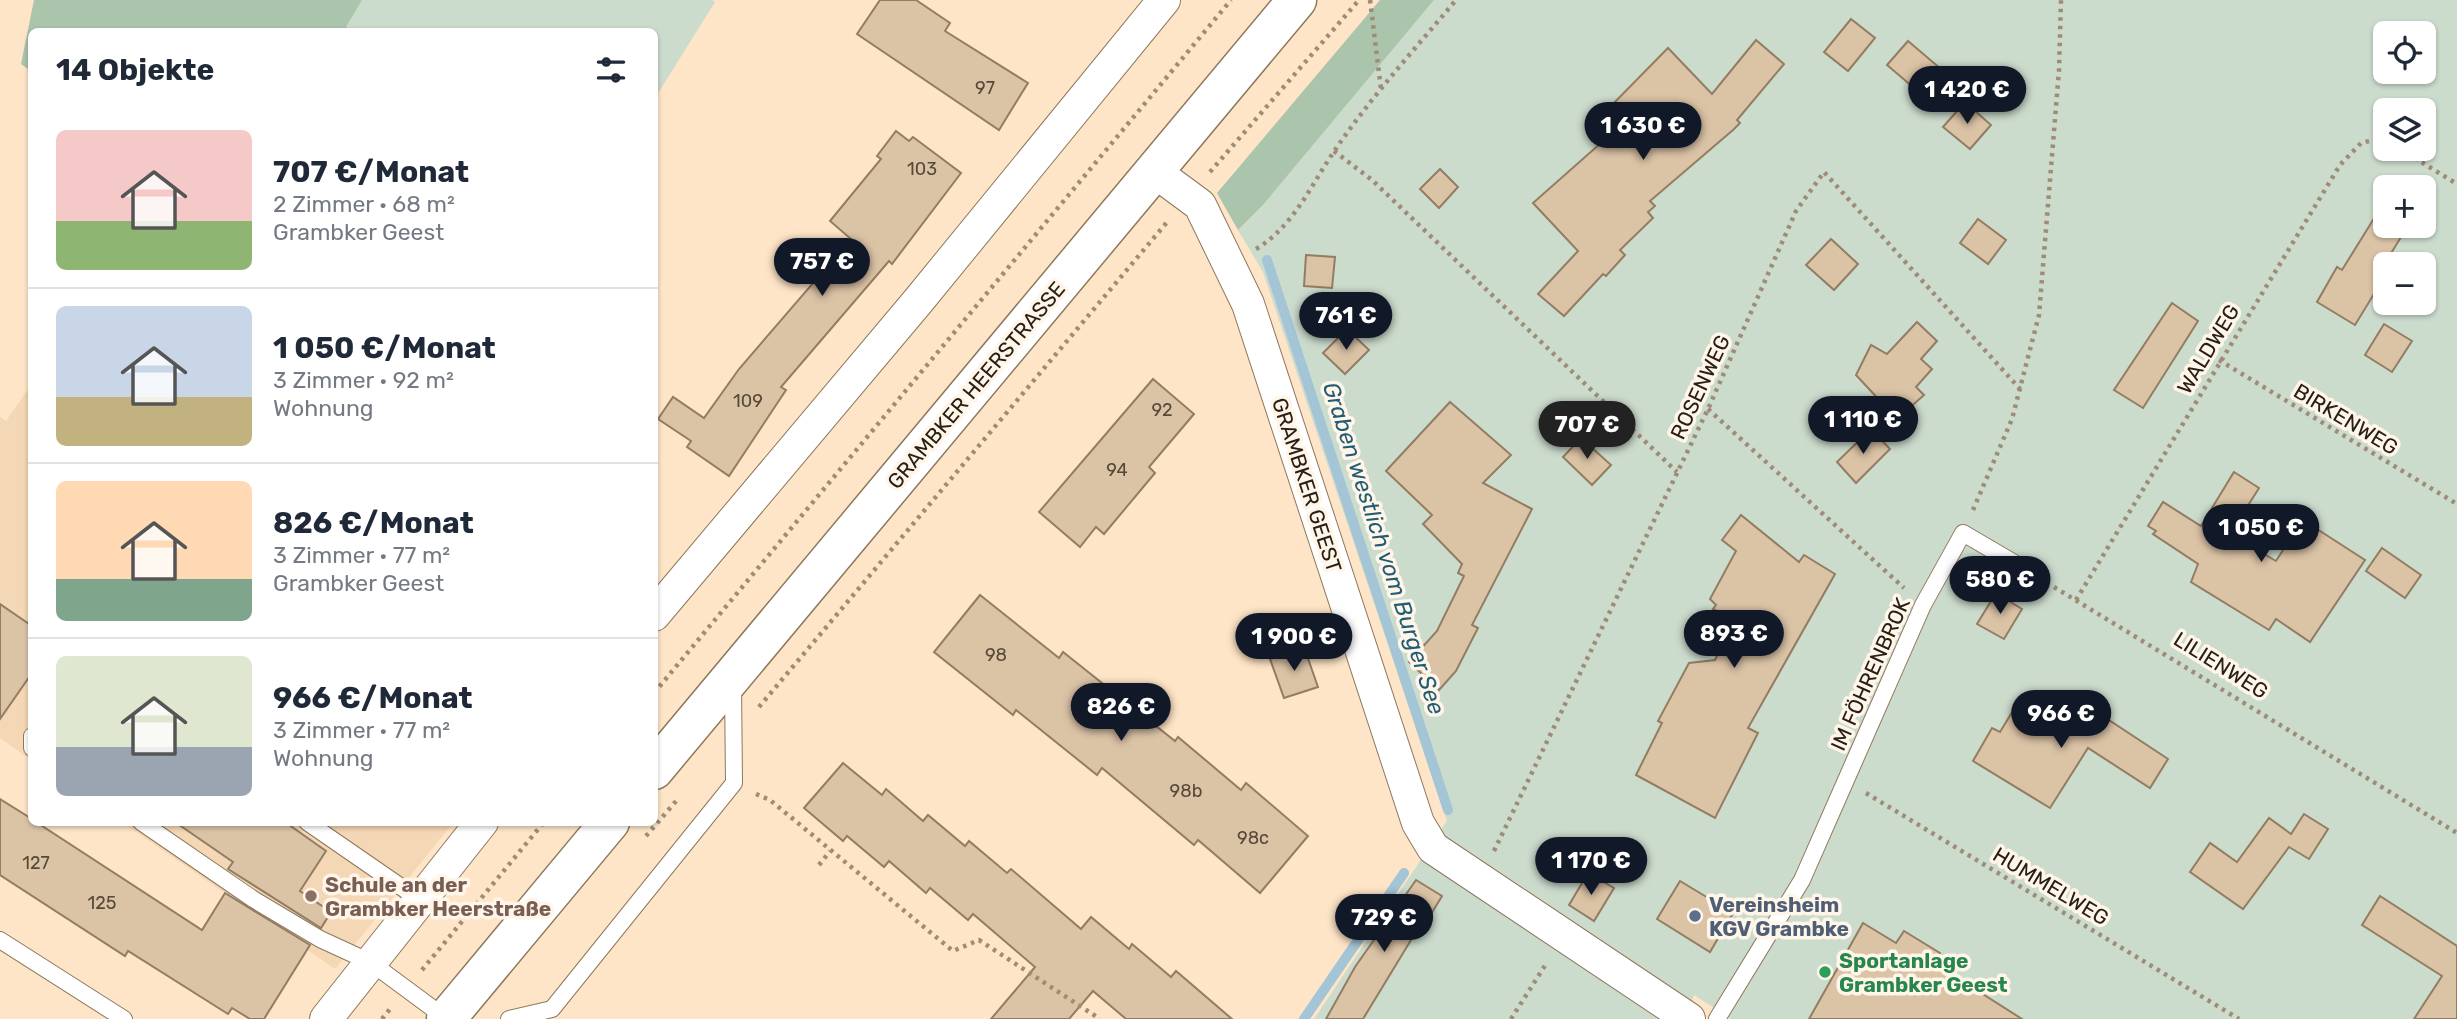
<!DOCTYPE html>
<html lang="de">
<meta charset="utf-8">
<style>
body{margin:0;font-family:Rubik,sans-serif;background:#f6f6f7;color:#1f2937;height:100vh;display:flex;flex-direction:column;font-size:26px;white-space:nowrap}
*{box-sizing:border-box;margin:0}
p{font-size:23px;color:#747a83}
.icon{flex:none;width:38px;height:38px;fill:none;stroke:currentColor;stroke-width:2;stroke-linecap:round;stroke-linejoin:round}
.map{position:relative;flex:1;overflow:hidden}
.details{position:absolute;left:28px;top:28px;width:630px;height:798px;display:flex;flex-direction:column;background:#fff;border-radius:10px;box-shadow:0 2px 5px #0004}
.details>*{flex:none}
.buttons{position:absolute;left:2373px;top:21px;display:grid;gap:14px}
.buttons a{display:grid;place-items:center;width:63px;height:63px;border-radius:10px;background:#fff;box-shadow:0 2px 5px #0004;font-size:35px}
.price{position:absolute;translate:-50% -60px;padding:0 16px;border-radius:24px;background:#111827;color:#fff;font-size:23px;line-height:46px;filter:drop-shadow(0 2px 4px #0008)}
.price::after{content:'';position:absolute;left:50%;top:42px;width:21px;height:16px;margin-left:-10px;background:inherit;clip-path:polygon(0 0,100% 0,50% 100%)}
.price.selected{background:#222;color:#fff}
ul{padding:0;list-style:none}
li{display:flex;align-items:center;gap:21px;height:175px;padding:0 28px}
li+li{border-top:2px solid #e0e1e3}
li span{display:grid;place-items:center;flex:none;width:196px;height:140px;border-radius:10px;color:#555}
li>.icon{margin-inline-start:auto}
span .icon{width:84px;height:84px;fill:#fffc;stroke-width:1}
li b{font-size:30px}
h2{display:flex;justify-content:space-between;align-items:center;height:84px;padding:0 28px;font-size:30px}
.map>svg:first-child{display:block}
.built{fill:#f4d7b4}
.green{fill:#cbdbcc;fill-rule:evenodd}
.forest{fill:#abc4ac}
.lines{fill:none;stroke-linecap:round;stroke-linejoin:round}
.stream{stroke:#a4c5d6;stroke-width:10}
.building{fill:#dbc3a6;stroke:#937d62;stroke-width:2}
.lane-casing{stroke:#8d785d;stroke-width:18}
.street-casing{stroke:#8d785d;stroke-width:34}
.secondary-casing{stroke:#8d785d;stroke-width:41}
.path{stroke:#9e8c77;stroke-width:4.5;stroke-dasharray:3.5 5;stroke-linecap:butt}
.lane{stroke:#fff;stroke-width:16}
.street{stroke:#fff;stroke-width:32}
.secondary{stroke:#fff;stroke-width:38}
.education-dot{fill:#8d6e63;stroke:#fff5e9;stroke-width:2.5}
.service-dot{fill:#5c6f8a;stroke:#fff5e9;stroke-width:2.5}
.leisure-dot{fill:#2e9e5b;stroke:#fff5e9;stroke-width:2.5}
.labels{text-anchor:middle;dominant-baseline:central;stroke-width:7;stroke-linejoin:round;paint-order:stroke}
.number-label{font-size:18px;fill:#564939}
.street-label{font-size:21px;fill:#292015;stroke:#fff5e9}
.education-label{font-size:21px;font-weight:bold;fill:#785e54;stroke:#fff5e9;text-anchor:start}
.service-label{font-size:21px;font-weight:bold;fill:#4e5e75;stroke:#fff5e9;text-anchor:start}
.leisure-label{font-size:21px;font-weight:bold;fill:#27864d;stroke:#fff5e9;text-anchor:start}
.water-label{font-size:23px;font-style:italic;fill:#205c75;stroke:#fff5e9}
</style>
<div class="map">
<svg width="2457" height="1019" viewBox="0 0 2457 1019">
<rect width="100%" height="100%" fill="#fee5c7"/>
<g class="built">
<path d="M 31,385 L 31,760 L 0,738 L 0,417 L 6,421 Z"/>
<path d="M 123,823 L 453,823 L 335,969 Z"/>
</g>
<g class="green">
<path d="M 362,0 L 712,0 L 715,2 L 655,98 L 654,32 L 351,32 L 345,27 Z"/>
<path d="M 1434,0 L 2457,0 L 2457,1019 L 1731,1019 L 1694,995 L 1685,1019 L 1314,1019 L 1447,821 L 1263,272 L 1238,230 L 1263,205 ZM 2385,33 L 2424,33 L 2424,72 L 2385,72 ZM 2385,110 L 2424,110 L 2424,149 L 2385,149 ZM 2385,187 L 2424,187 L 2424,226 L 2385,226 ZM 2385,264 L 2424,264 L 2424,303 L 2385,303 Z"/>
</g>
<g class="forest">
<path d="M 34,0 L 362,0 L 346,27 L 351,31 L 32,32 L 31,71 L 21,64 Z"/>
<path d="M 1380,0 L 1434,0 L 1263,205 L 1238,230 L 1217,193 Z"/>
</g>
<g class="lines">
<g class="stream">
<path d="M 1267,260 L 1448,810"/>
<path d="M 1304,1019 L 1404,873"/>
</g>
</g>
<g class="building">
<path d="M 880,0 L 916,0 L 950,23 L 945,31 L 1028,83 L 999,130 L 857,34 Z"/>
<path d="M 1851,19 L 1875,38 L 1848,71 L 1824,52 Z"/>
<path d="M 1756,40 L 1784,64 L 1737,120 L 1740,123 L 1733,130 L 1650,201 L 1655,206 L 1648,212 L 1653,218 L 1620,250 L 1625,255 L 1606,276 L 1603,274 L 1564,316 L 1538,294 L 1578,251 L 1533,203 L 1619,127 L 1605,112 L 1668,48 L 1712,94 Z"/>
<path d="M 1908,41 L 1941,69 L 1920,93 L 1887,65 Z"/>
<path d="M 1965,102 L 1991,125 L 1970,149 L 1943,127 Z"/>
<path d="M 896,131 L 909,141 L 913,137 L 961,173 L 892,264 L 889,261 L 781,387 L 786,390 L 729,476 L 687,447 L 691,441 L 658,419 L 673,397 L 704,418 L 739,369 L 851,239 L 830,221 L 881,159 L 877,156 Z"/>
<path d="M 1440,169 L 1458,187 L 1439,208 L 1420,189 Z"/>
<path d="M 2378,212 L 2385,217 L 2385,226 L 2400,226 L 2406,229 L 2385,263 L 2385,276 L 2355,325 L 2317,302 L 2337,267 L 2342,270 Z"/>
<path d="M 1978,219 L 2006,240 L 1988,264 L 1960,243 Z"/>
<path d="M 1831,239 L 1858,264 L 1834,290 L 1806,265 Z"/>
<path d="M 1306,255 L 1335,257 L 1332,288 L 1304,286 Z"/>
<path d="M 2172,303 L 2198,321 L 2143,408 L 2114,390 Z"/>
<path d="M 1917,322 L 1937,341 L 1921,359 L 1932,369 L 1916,387 L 1924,395 L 1897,419 L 1856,375 L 1871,345 L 1887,354 Z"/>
<path d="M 2384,324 L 2412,341 L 2392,372 L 2365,355 Z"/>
<path d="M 1347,329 L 1369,350 L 1345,374 L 1323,353 Z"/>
<path d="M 1153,379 L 1194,414 L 1149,467 L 1155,473 L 1104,534 L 1096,527 L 1080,547 L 1039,512 Z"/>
<path d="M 1450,402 L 1511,455 L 1483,483 L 1532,509 L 1472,625 L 1478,628 L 1456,671 L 1439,690 L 1409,662 L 1437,631 L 1464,576 L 1458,573 L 1462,564 L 1423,524 L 1432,515 L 1386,471 Z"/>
<path d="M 1871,429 L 1890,449 L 1856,483 L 1837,462 Z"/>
<path d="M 1581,438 L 1611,465 L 1592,485 L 1563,457 Z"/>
<path d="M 2234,472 L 2259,488 L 2230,534 L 2276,561 L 2298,527 L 2312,536 L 2317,529 L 2365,560 L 2310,642 L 2276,619 L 2269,630 L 2191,582 L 2198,564 L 2153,534 L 2156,531 L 2148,526 L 2163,502 L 2201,526 Z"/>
<path d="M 1741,515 L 1799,562 L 1804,555 L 1835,574 L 1748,728 L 1758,733 L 1715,818 L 1636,775 L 1662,723 L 1658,721 L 1689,663 L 1715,660 L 1734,620 L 1713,609 L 1716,605 L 1710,599 L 1736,551 L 1722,540 Z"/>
<path d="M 2382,548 L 2421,575 L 2405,598 L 2366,571 Z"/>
<path d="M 1996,593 L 2022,609 L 2004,639 L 1977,624 Z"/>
<path d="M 980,595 L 1059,658 L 1063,652 L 1175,741 L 1178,737 L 1241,790 L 1246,783 L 1308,836 L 1260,893 L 1198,840 L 1194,845 L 1102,768 L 1097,775 L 1016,710 L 1013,715 L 934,652 Z"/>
<path d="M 0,604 L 32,626 L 32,673 L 0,719 Z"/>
<path d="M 1304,647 L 1318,687 L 1284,698 L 1270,659 Z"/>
<path d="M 2022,696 L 2066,723 L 2080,701 L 2168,759 L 2150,788 L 2088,748 L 2050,808 L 1973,761 L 1992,728 L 2000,732 Z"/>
<path d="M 843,763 L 882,795 L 886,789 L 923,821 L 928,815 L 965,846 L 969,841 L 1007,873 L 1011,869 L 1081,929 L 1091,917 L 1129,949 L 1132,944 L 1171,977 L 1176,971 L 1232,1019 L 1126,1019 L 1093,991 L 1069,1019 L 991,1019 L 1035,967 L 973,914 L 968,920 L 930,888 L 926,893 L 889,861 L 884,867 L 847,836 L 843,841 L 804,808 Z"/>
<path d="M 0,799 L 32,819 L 32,822 L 36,822 L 202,930 L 225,893 L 310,945 L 264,1019 L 250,1019 L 232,1008 L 228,1014 L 128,951 L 125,956 L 0,875 Z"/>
<path d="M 2304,814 L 2328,829 L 2309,859 L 2289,847 L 2243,909 L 2190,872 L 2210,843 L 2237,862 L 2269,818 L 2291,834 Z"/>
<path d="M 175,822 L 285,822 L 326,851 L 300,891 L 331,912 L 321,928 L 228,869 L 233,862 Z"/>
<path d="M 1588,873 L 1614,888 L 1594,921 L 1569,905 Z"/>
<path d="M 1416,880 L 1442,896 L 1428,919 L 1425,917 L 1363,1019 L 1326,1019 L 1355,967 Z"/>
<path d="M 1680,881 L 1733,913 L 1710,952 L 1657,919 Z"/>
<path d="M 2380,896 L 2457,946 L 2457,1019 L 2414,1019 L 2442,976 L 2362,925 Z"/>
<path d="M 1863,923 L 1896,943 L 1904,931 L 1940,953 L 1934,963 L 2022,1019 L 1809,1019 Z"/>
</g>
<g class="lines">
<g class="lane-casing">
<g id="lane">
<path d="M 32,736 L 32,748"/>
<path d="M 141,822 L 253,899 L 320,939 L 370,962 L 447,1019"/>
<path d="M 307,822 L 420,900"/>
<path d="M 0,940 L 124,1019"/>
<path d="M 509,1019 L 552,1009 L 734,783 L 733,683"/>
<path d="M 1717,1019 L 1802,880 L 1923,605 L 1963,533 L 2033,574"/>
</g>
</g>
<g class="street-casing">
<g id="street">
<path d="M 1154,171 L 1200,205 L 1248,304 L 1418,823 L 1433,848 L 1689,1019"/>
<path d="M 654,615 L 919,300 L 1164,0"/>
<path d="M 326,1019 L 482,822"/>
</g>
</g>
<g class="secondary-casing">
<g id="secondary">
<path d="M 654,770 L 1297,0"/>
<path d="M 446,1019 L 610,822"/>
</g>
</g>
<g class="path">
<path d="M 1370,0 L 1381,89"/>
<path d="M 2400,149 L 2457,184"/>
<path d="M 1334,151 L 1372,180 L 1677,472"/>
<path d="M 1210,172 L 1359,0"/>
<path d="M 1256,249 C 1294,226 1311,185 1335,150 C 1371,97 1415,49 1456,0"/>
<path d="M 2219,360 L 2457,504"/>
<path d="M 1708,409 L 1904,588"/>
<path d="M 1973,510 L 2012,419 L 2039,315 L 2059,70 L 2061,0"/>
<path d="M 2054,587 L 2457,833"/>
<path d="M 2076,600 L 2340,165 L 2361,143 L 2382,138 L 2385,140"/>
<path d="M 654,693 L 1231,0"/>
<path d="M 759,707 L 1168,221"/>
<path d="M 1866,793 L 2239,1019"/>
<path d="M 756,794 L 770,800 L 953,951 L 979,940 L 1100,1019"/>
<path d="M 646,836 L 677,800"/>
<path d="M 1494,851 L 1708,409 L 1796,211 L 1824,172 L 2020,389"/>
<path d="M 819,865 L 830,851"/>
<path d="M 422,970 L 544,822"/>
<path d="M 382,1019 L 390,1009"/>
<path d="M 1511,1019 L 1546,964"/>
</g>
<use href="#lane" class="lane"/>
<use href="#street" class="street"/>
<use href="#secondary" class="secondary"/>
</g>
<circle class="education-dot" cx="311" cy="896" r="7"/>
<circle class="service-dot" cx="1695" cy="916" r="7"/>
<circle class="leisure-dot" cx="1825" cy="972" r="7"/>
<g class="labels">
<g class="number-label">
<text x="985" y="88">97</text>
<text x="922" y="169">103</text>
<text x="748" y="401">109</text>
<text x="1162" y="410">92</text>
<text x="1117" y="470">94</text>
<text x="996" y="655">98</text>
<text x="1186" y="791">98b</text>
<text x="1253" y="838">98c</text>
<text x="36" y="863">127</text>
<text x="102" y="903">125</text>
</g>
<g class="street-label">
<text transform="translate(2208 349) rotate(-59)">WALDWEG</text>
<text transform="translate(976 385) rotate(-50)">GRAMBKER HEERSTRASSE</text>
<text transform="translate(1700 387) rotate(-65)">ROSENWEG</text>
<text transform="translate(2346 419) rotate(31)">BIRKENWEG</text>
<text transform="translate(1307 485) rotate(72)">GRAMBKER GEEST</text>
<text transform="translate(2221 665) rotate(32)">LILIENWEG</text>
<text transform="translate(1870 674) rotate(-66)">IM FÖHRENBROK</text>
<text transform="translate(2051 886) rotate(31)">HUMMELWEG</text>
</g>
<g class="education-label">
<text x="325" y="884">Schule an der<tspan x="325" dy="24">Grambker Heerstraße</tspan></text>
</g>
<g class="service-label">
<text x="1709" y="904">Vereinsheim<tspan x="1709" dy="24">KGV Grambke</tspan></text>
</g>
<g class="leisure-label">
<text x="1839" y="960">Sportanlage<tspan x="1839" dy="24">Grambker Geest</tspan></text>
</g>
<g class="water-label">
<text transform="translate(1384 548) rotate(72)">Graben westlich vom Burger See</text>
</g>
</g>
</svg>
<div class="buttons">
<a><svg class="icon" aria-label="locate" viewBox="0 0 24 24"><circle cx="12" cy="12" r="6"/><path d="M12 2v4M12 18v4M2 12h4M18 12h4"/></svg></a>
<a><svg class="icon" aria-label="layers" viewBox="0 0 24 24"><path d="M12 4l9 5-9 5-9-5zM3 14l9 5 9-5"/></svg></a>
<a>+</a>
<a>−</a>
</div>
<b class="price" style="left:1967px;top:126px">1 420 €</b>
<b class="price" style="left:1643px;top:162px">1 630 €</b>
<b class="price" style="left:822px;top:298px">757 €</b>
<b class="price" style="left:1346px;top:352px">761 €</b>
<b class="price" style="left:1863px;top:456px">1 110 €</b>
<b class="price selected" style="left:1587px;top:461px">707 €</b>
<b class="price" style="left:2261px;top:564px">1 050 €</b>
<b class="price" style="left:2000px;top:616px">580 €</b>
<b class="price" style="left:1734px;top:670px">893 €</b>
<b class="price" style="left:1294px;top:673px">1 900 €</b>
<b class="price" style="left:1121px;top:743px">826 €</b>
<b class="price" style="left:2061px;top:750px">966 €</b>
<b class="price" style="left:1591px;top:897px">1 170 €</b>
<b class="price" style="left:1384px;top:954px">729 €</b>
<section class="details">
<h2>14 Objekte<svg class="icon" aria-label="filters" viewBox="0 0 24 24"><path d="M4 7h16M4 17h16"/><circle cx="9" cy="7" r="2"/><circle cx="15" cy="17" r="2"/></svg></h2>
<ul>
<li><span style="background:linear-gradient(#f6c9c9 65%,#8fb573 0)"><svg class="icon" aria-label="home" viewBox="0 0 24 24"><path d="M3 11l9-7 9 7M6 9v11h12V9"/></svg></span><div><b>707 €/Monat</b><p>2 Zimmer · 68 m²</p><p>Grambker Geest</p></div></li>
<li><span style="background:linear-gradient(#c9d6e8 65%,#c2b280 0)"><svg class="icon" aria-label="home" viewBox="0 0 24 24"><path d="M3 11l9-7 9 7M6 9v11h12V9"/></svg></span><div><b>1 050 €/Monat</b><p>3 Zimmer · 92 m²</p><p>Wohnung</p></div></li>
<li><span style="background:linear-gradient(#ffd9b3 70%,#7fa58c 0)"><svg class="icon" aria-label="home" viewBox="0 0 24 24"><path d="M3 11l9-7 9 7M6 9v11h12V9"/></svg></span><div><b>826 €/Monat</b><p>3 Zimmer · 77 m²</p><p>Grambker Geest</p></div></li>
<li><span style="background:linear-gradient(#dfe7d0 65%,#9aa5b1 0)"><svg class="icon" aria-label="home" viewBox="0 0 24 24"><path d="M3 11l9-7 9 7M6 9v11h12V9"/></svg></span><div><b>966 €/Monat</b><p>3 Zimmer · 77 m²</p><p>Wohnung</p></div></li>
</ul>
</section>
</div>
